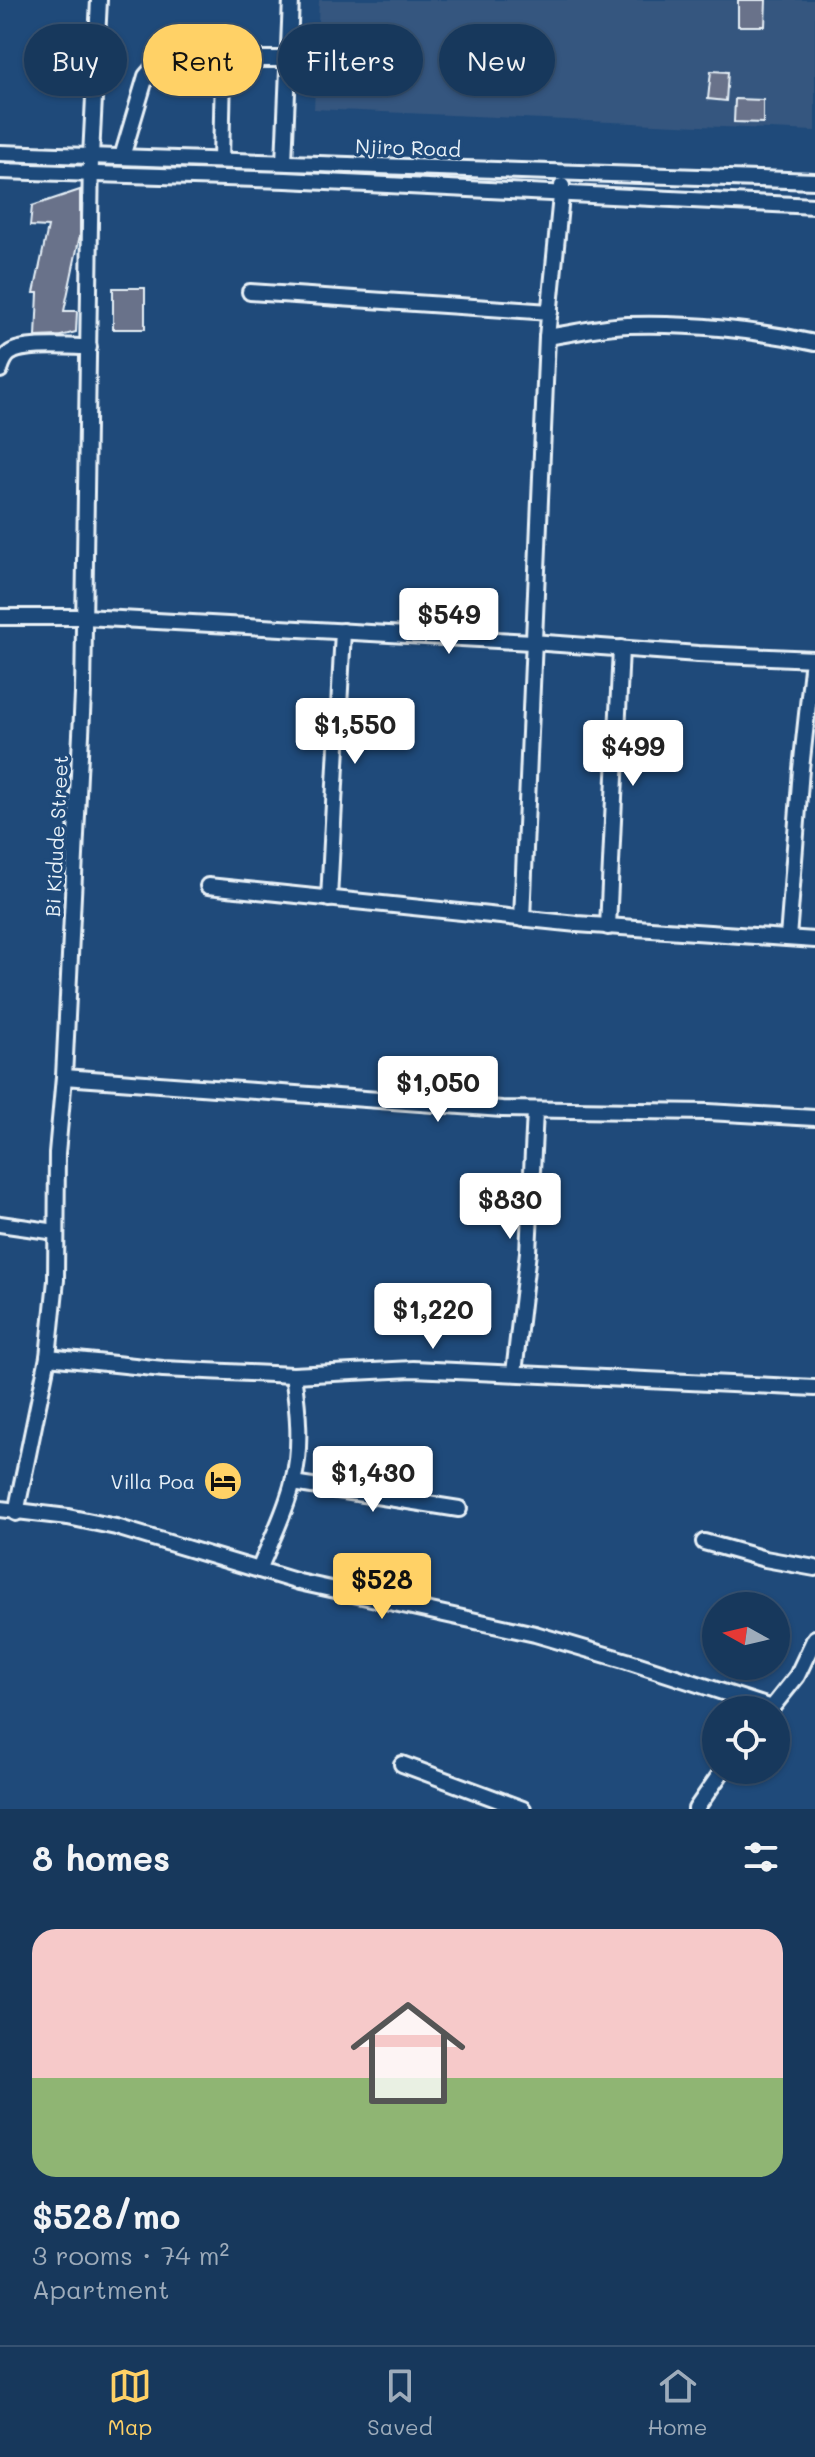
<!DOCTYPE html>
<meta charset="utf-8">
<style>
body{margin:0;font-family:Mali,sans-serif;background:#203f62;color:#f1f3f6;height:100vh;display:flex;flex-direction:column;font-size:30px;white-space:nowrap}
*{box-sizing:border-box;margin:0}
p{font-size:26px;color:#9eacbb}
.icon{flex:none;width:44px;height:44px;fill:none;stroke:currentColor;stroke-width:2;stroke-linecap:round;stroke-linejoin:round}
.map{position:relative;height:1809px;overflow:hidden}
.sheet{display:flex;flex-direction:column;background:#17385c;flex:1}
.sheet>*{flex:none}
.banner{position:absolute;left:24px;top:24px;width:768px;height:72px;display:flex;gap:16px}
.needle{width:52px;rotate:278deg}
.fabs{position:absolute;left:702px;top:1592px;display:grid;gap:16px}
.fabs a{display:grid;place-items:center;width:88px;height:88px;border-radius:50%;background:#17385c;box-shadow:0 2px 6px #0004,0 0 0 2px #365272;font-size:40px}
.price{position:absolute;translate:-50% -68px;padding:0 18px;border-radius:8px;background:#fff;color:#222;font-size:26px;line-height:52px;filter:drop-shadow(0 2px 4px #0008)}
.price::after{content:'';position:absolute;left:50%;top:48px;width:24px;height:18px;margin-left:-12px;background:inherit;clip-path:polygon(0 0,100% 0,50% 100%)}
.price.current{background:#ffd166;color:#111}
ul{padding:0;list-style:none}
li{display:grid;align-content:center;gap:16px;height:424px;padding:0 32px}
li span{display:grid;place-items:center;height:248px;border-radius:24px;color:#555}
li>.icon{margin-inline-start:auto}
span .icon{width:144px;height:144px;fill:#fffc;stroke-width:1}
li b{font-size:34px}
h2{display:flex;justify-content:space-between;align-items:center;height:96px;padding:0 32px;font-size:34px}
.tag{padding:0 28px;border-radius:36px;background:#17385c;box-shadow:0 2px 6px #0004,0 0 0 2px #365272;font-size:28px;line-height:72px}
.tag.current{background:#ffd166;color:#111}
.tabs{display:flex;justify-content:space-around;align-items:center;height:112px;border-top:2px solid #365272;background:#17385c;font-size:22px;color:#9eacbb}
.tabs a{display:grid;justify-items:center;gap:4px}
.tabs .current{color:#ffd166}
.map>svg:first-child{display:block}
.built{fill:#35567f}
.building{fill:#69728a;stroke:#e8f1f8;stroke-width:2}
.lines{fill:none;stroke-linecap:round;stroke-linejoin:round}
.minor-casing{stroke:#e8f1f8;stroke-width:20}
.minor{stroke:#1f4a7a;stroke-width:14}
.labels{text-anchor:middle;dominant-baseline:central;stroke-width:7;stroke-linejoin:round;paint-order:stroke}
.street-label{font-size:20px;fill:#e8f1f8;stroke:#1f4a7a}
.poi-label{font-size:20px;fill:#e8f1f8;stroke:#1f4a7a;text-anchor:end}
</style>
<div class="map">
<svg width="815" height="1809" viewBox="0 0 815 1809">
<rect width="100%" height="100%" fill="#1f4a7a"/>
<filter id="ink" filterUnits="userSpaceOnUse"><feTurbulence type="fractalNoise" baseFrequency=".0125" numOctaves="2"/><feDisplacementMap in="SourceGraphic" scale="16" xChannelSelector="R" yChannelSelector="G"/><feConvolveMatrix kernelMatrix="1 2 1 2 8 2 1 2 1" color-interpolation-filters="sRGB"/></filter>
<g filter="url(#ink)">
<path class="built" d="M 319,0 L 815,0 L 815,131 L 314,109 Z"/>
<g class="building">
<path d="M 738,0 L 766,0 L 765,26 L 738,26 Z"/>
<path d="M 175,29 L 198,30 L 197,47 L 205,47 L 204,62 L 166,60 L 167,45 L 174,45 Z"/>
<path d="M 711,71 L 728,72 L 726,101 L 708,99 Z"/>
<path d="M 735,99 L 763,100 L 763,123 L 734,122 Z"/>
<path d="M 80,190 L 80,235 L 64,311 L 77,311 L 76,332 L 61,336 L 36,337 L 38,293 L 34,293 L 48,227 L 30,226 L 32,206 Z"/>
<rect x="113" y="288" width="32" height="41"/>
</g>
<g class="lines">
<g class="minor-casing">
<g id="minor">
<path d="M 0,153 L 815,181"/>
<path d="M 122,157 L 146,76 L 152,69 L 223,73"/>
<path d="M 221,160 L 223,73 L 237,59 L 287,59"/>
<path d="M 284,162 L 291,0"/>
<path d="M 0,171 L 286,180 L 815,206"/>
<path d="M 250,292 L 550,312"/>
<path d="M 547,337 C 574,333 601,326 628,325 C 688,323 757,330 815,343"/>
<path d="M 0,370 C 2,364 4,357 10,353 C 24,343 70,347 89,347"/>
<path d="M 0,617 L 84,617 L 532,642 L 698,654 L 815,659"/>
<path d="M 208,886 L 577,924 L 815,940"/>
<path d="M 329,899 L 343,631"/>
<path d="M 522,919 L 547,337 L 562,186"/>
<path d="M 608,927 L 621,648"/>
<path d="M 788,938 L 801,769 L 813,659"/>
<path d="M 64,1077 L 502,1109 L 708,1112 L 815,1118"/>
<path d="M 0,1224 L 56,1232"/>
<path d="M 48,1357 L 163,1369 L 293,1375 L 413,1369 L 815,1388"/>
<path d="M 514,1373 L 528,1252 L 535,1111"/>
<path d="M 293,1483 L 459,1509"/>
<path d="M 0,1509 L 68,1517 L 116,1527 L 299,1582 L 535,1634 L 627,1661 L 772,1708"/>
<path d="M 16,1513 L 48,1357 L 56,1280 L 57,1153 L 64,1077 L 83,694 L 91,156 L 99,0"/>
<path d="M 704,1542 L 765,1559 L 815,1568"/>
<path d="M 259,1570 C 270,1542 286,1512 293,1482 C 302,1447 298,1409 293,1375"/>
<path d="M 770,1710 L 797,1676 L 815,1638"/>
<path d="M 402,1764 L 523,1809"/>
<path d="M 696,1809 L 723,1770"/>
</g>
</g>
<use href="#minor" class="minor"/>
</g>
</g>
<defs>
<g id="hotel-disc" transform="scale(2)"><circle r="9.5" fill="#ffd166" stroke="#1f4a7a"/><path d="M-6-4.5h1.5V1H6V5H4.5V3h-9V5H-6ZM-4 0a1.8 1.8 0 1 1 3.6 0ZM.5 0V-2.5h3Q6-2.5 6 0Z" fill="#111"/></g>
</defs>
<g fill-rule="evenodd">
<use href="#hotel-disc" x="223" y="1481"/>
</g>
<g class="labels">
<g class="street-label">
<text transform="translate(408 147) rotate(2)">Njiro Road</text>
<text transform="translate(56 836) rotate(-87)">Bi Kidude Street</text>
</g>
<g class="poi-label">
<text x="195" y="1481">Villa Poa</text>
</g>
</g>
</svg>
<div class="fabs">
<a><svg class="needle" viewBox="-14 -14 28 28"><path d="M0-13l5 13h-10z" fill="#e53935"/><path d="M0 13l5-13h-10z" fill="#9eacbb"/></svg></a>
<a><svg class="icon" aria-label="locate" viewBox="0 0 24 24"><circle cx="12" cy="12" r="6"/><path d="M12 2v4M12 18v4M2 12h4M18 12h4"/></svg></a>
</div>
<b class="price" style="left:449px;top:656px">$549</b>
<b class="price" style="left:355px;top:766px">$1,550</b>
<b class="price" style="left:633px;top:788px">$499</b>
<b class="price" style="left:438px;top:1124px">$1,050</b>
<b class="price" style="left:510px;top:1241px">$830</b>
<b class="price" style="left:433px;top:1351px">$1,220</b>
<b class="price" style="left:373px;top:1514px">$1,430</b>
<b class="price current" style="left:382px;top:1621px">$528</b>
<div class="banner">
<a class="tag">Buy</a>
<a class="tag current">Rent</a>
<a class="tag">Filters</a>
<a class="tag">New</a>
</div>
</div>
<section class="sheet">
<h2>8 homes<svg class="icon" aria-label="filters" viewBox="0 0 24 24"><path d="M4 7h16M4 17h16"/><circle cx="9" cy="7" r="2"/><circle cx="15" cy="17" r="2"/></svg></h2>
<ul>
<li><span style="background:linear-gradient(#f6c9c9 60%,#8fb573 0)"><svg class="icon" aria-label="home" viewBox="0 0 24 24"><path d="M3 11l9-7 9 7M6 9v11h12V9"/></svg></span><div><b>$528/mo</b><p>3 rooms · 74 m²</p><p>Apartment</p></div></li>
</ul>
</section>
<nav class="tabs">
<a class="current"><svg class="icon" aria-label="map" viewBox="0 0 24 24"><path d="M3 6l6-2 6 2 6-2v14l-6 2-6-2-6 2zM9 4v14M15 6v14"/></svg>Map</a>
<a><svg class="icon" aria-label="saved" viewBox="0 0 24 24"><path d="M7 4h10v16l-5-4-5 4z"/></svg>Saved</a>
<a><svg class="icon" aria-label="home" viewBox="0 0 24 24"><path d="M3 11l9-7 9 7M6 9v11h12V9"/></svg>Home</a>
</nav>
